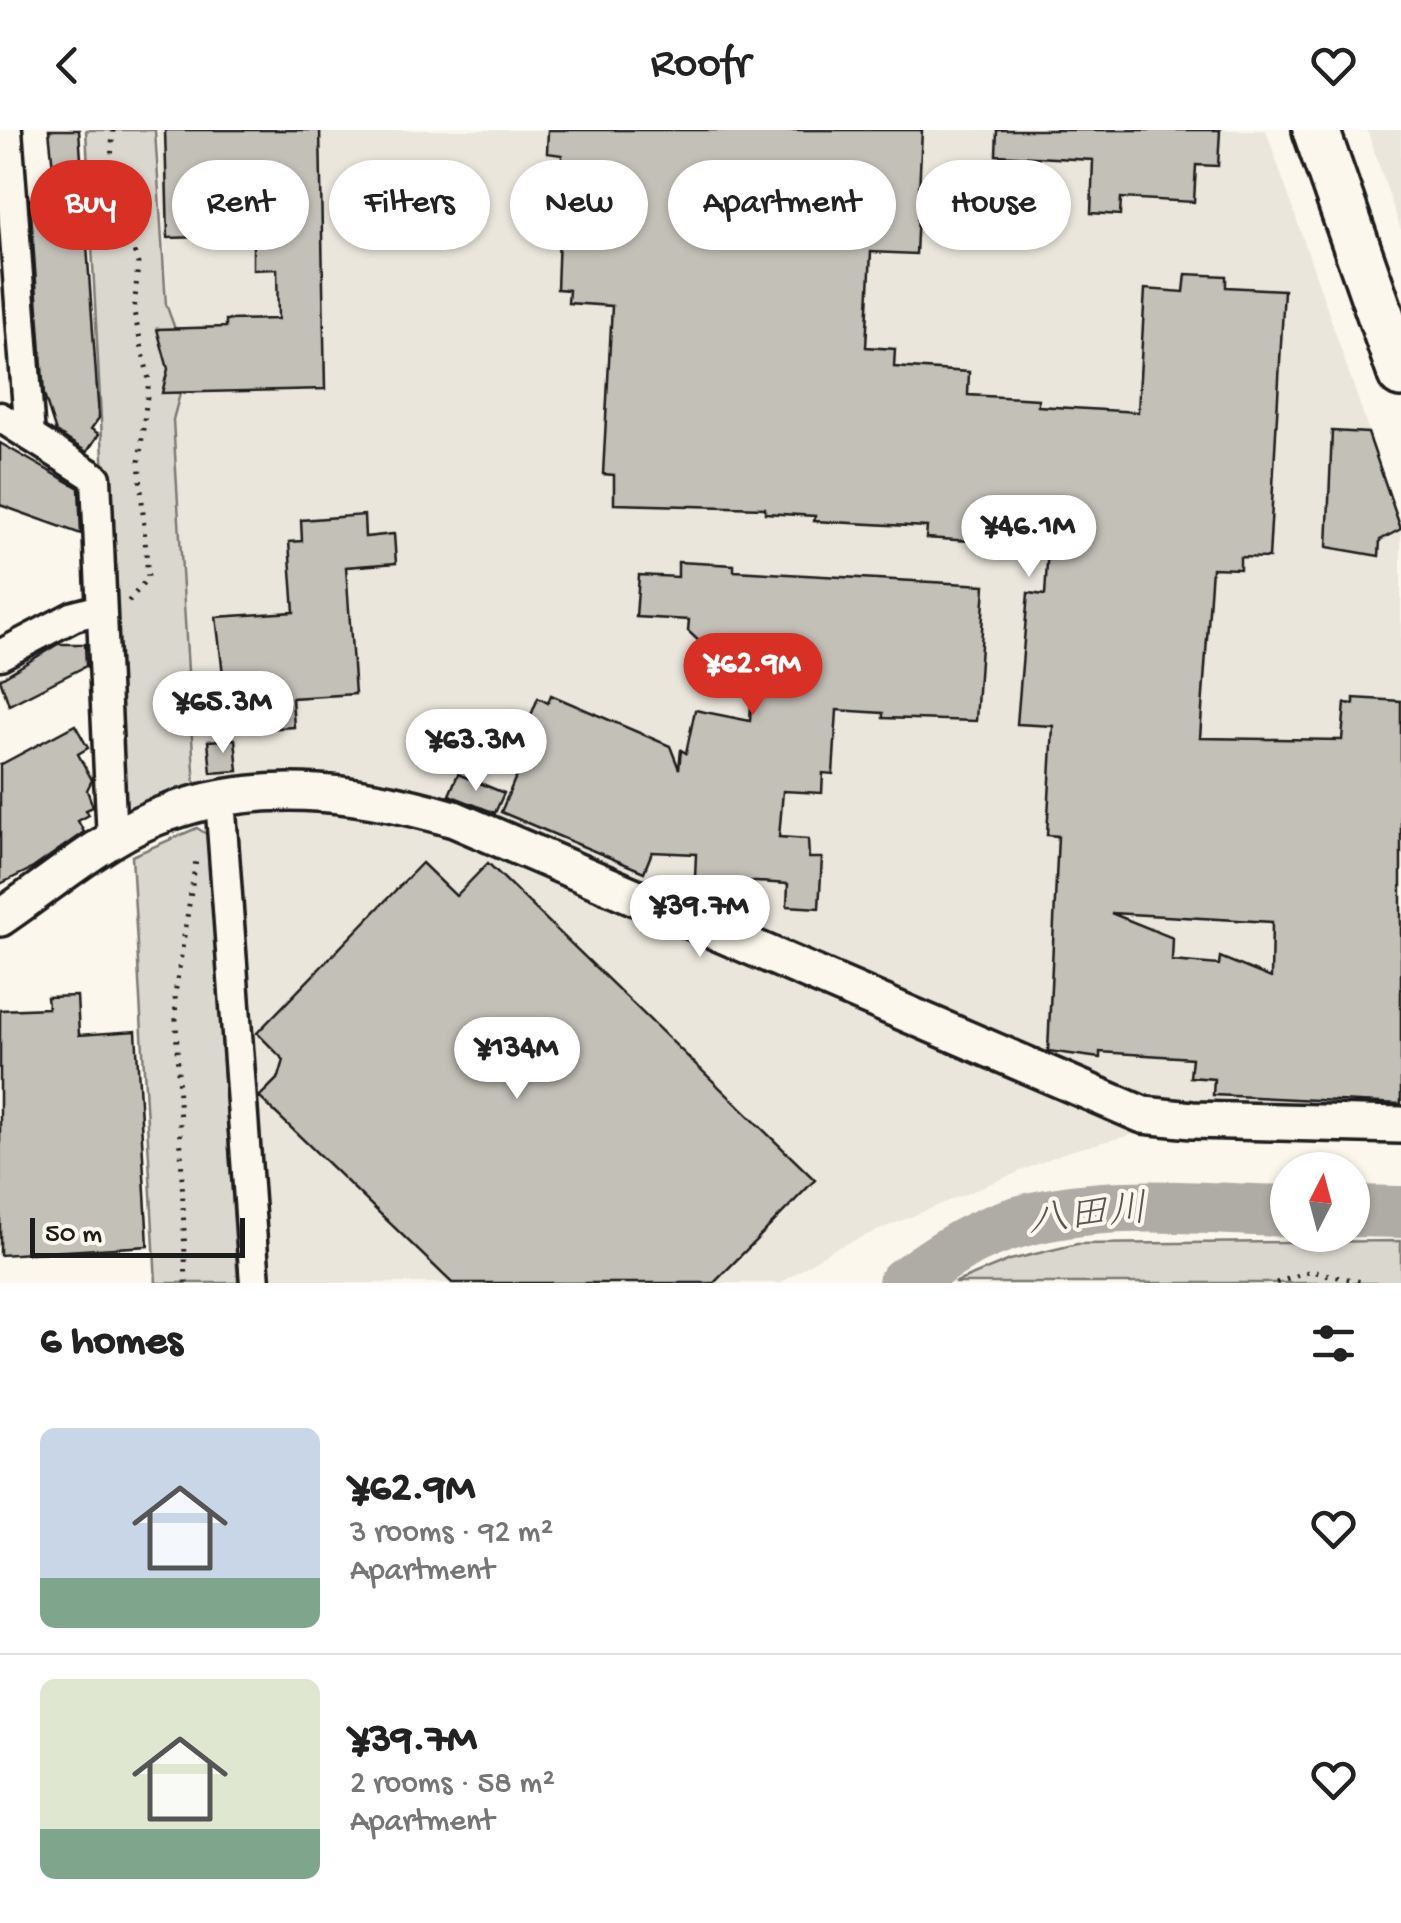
<!DOCTYPE html>
<meta charset="utf-8">
<style>
body{margin:0;font-family:"Gochi Hand","Klee One",sans-serif;background:#f2f2f2;color:#222;height:100vh;display:flex;flex-direction:column;font-size:38px;white-space:nowrap}
*{box-sizing:border-box;margin:0}
p{font-size:32px;color:#767676}
.icon{flex:none;width:55px;height:55px;fill:none;stroke:currentColor;stroke-width:2;stroke-linecap:round;stroke-linejoin:round}
.map{position:relative;height:1153px;overflow:hidden}
.details{display:flex;flex-direction:column;background:#fff;flex:1}
.details>*{flex:none}
.guide{position:absolute;left:30px;top:30px;width:1342px;height:90px;display:flex;gap:20px}
.needle{width:65px;rotate:6deg}
.tools{position:absolute;left:1270px;top:1022px;display:grid;gap:20px}
.tools a{display:grid;place-items:center;width:100px;height:100px;border-radius:50%;background:#fff;box-shadow:0 2px 8px #0004;font-size:50px}
.scale{position:absolute;left:30px;bottom:25px;width:215px;box-sizing:border-box;padding-left:10px;border:5px solid #1c1c1c;border-top:0;font-size:28px;line-height:35px;white-space:nowrap;color:#1c1c1c;-webkit-text-stroke:8px #fbf7ec;paint-order:stroke}
.price{position:absolute;translate:-50% -85px;padding:0 22px;border-radius:35px;background:#fff;color:#222;font-size:32px;line-height:65px;filter:drop-shadow(0 2px 5px #0008)}
.price::after{content:'';position:absolute;left:50%;top:60px;width:30px;height:22px;margin-left:-15px;background:inherit;clip-path:polygon(0 0,100% 0,50% 100%)}
.price.selected{background:#d93025;color:#fff}
ul{padding:0;list-style:none}
li{display:flex;align-items:center;gap:30px;height:250px;padding:0 40px}
li+li{border-top:2px solid #e0e0e0}
li span{display:grid;place-items:center;flex:none;width:280px;height:200px;border-radius:15px;color:#555}
li>.icon{margin-inline-start:auto}
span .icon{width:120px;height:120px;fill:#fffc;stroke-width:1}
li b{font-size:42px}
h2{display:flex;justify-content:space-between;align-items:center;height:120px;padding:0 40px;font-size:42px}
.chip{padding:0 35px;border-radius:45px;background:#fff;box-shadow:0 2px 8px #0004;font-size:35px;line-height:90px}
.chip.selected{background:#d93025;color:#fff}
header{display:flex;justify-content:space-between;align-items:center;height:130px;padding:0 40px;background:#fff;font-size:45px;font-weight:600}
.map>svg:first-child{display:block}
.built{fill:#eae6dc}
.green{fill:#dad7ce;stroke:#7b7a75;stroke-width:2.5}
.lines{fill:none;stroke-linecap:round;stroke-linejoin:round}
.river{stroke:#afaca5;stroke-width:52}
.building{fill:#c3c0b8;stroke:#1c1c1c;stroke-width:2.5;fill-rule:evenodd}
.minor-casing{stroke:#1c1c1c;stroke-width:35}
.tertiary-casing{stroke:#1c1c1c;stroke-width:42}
.primary-casing{stroke:#1c1c1c;stroke-width:52}
.path{stroke:#1c1c1c;stroke-width:5;stroke-dasharray:2.5 8;stroke-linecap:butt}
.minor{stroke:#fbf7ec;stroke-width:28}
.tertiary{stroke:#fbf7ec;stroke-width:35}
.primary{stroke:#fbf7ec;stroke-width:45}
.labels{text-anchor:middle;dominant-baseline:central;stroke-width:8;stroke-linejoin:round;paint-order:stroke}
.water-label{font-size:40px;font-style:italic;fill:#575653;stroke:#fbf7ec}
</style>
<header><svg class="icon" aria-label="back" viewBox="0 0 24 24"><path d="M15 5l-7 7 7 7"/></svg>Roofr<svg class="icon" aria-label="heart" viewBox="0 0 24 24"><path d="M12 20l-8-8c-3-5 5-10 8-4 3-6 11-1 8 4z"/></svg></header>
<div class="map">
<svg width="1401" height="1153" viewBox="0 0 1401 1153">
<rect width="100%" height="100%" fill="#fbf7ec"/>
<filter id="ink" filterUnits="userSpaceOnUse"><feTurbulence type="fractalNoise" baseFrequency=".01" numOctaves="2"/><feDisplacementMap in="SourceGraphic" scale="20" xChannelSelector="R" yChannelSelector="G"/><feConvolveMatrix kernelMatrix="1 2 1 2 8 2 1 2 1" color-interpolation-filters="sRGB"/></filter>
<g filter="url(#ink)">
<g class="built">
<path d="M 158,0 L 1266,0 L 1401,395 L 1401,978 L 1159,972 L 421,660 L 379,649 L 302,642 L 197,656 L 174,290 L 183,256 L 184,221 L 168,174 Z"/>
<path d="M 1367,0 L 1401,0 L 1401,100 Z"/>
<path d="M 313,680 L 353,684 L 440,706 L 1134,1004 L 1066,1022 L 831,1120 L 781,1153 L 264,1153 L 233,693 L 241,686 Z"/>
</g>
<g class="green">
<path d="M 86,0 L 155,0 L 166,174 L 183,221 L 182,256 L 173,290 L 195,657 L 132,680 L 121,675 Z"/>
<path d="M 197,698 L 208,705 L 238,1153 L 156,1153 L 132,726 Z"/>
<path d="M 1401,1111 L 1401,1153 L 954,1153 L 1010,1130 L 1077,1114 Z"/>
</g>
<g class="lines">
<g class="river">
<path d="M 1352,1081 L 1401,1082"/>
<path d="M 904,1153 C 927,1138 950,1120 976,1108 C 1069,1063 1187,1079 1288,1081"/>
</g>
</g>
<g class="building">
<path d="M 49,0 L 79,0 L 99,288 L 91,299 L 99,304 L 87,322 L 56,302 L 44,265 L 30,69 L 56,66 Z"/>
<path d="M 165,0 L 320,0 L 325,259 L 162,263 L 168,239 L 157,199 L 226,197 L 226,190 L 278,189 L 277,139 L 253,140 L 253,113 L 237,113 L 237,106 L 168,108 Z"/>
<path d="M 548,0 L 922,0 L 916,124 L 871,122 L 866,217 L 895,219 L 894,237 L 969,242 L 968,265 L 1038,269 L 1038,276 L 1138,282 L 1145,159 L 1184,162 L 1186,144 L 1226,146 L 1226,157 L 1284,160 L 1269,428 L 1240,427 L 1240,439 L 1212,438 L 1200,608 L 1342,610 L 1345,573 L 1354,574 L 1354,568 L 1401,571 L 1401,974 L 1213,965 L 1214,949 L 1190,947 L 1192,928 L 1100,922 L 1100,928 L 1048,921 L 1058,706 L 1047,705 L 1053,596 L 1017,594 L 1028,463 L 1045,465 L 1048,416 L 926,408 L 927,397 L 814,391 L 815,386 L 765,383 L 765,378 L 614,374 L 614,345 L 603,344 L 612,176 L 568,173 L 569,160 L 557,159 L 562,25 L 547,23 ZM 1111,783 L 1272,792 L 1271,848 L 1220,827 L 1219,835 L 1172,831 L 1173,808 Z"/>
<path d="M 997,0 L 1220,0 L 1218,36 L 1196,35 L 1194,72 L 1121,68 L 1120,85 L 1091,83 L 1093,30 L 996,25 Z"/>
<path d="M 1332,301 L 1368,303 L 1401,399 L 1380,410 L 1379,426 L 1327,417 Z"/>
<path d="M 0,313 L 79,358 L 81,404 L 0,375 Z"/>
<path d="M 364,385 L 365,407 L 394,404 L 396,433 L 346,437 L 355,564 L 292,568 L 294,597 L 230,601 L 216,487 L 294,482 L 289,412 L 302,411 L 301,390 Z"/>
<path d="M 678,432 L 734,435 L 734,441 L 985,455 L 976,591 L 883,588 L 883,583 L 837,580 L 833,644 L 823,643 L 822,663 L 783,661 L 779,707 L 808,709 L 809,728 L 822,728 L 819,778 L 787,776 L 788,754 L 695,748 L 696,724 L 652,722 L 644,742 L 501,682 L 538,594 L 529,590 L 538,568 L 548,573 L 551,565 L 670,616 L 679,639 L 681,620 L 686,623 L 695,580 L 750,591 L 753,539 L 732,542 L 688,501 L 689,490 L 636,487 L 639,445 L 678,447 Z"/>
<path d="M 58,514 L 85,514 L 86,536 L 9,575 L 0,549 Z"/>
<path d="M 75,595 L 88,618 L 78,624 L 92,650 L 87,660 L 93,677 L 86,680 L 89,685 L 78,691 L 84,702 L 33,738 L 0,754 L 0,635 Z"/>
<path d="M 235,609 L 238,641 L 211,643 L 208,611 Z"/>
<path d="M 458,644 L 504,663 L 495,683 L 449,665 Z"/>
<path d="M 422,733 L 456,766 L 488,733 L 815,1050 L 714,1153 L 452,1153 L 259,967 L 279,947 L 284,930 L 257,903 Z"/>
<path d="M 77,866 L 79,905 L 136,901 L 148,1116 L 0,1125 L 0,880 L 48,878 L 47,867 Z"/>
</g>
<g class="lines">
<g class="minor-casing">
<g id="minor">
<path d="M 7,0 L 30,306"/>
<path d="M 0,287 L 96,348 L 112,712"/>
<path d="M 0,525 L 74,486 L 101,479"/>
<path d="M 220,668 L 255,1153"/>
</g>
</g>
<g class="tertiary-casing">
<path id="tertiary" d="M 0,788 C 49,755 99,711 154,688 C 254,647 355,660 454,689 L 1143,985 L 1192,990 L 1401,995"/>
</g>
<g class="primary-casing">
<path id="primary" d="M 1316,0 L 1401,244"/>
</g>
<g class="path">
<path d="M 113,0 L 110,46 L 138,134 L 134,182 L 149,250 L 139,332 L 148,448 L 128,472"/>
<path d="M 186,1153 L 175,864 L 196,730"/>
<path d="M 1276,1153 L 1311,1141 L 1367,1153"/>
</g>
<use href="#minor" class="minor"/>
<use href="#tertiary" class="tertiary"/>
<use href="#primary" class="primary"/>
</g>
</g>
<g class="labels">
<g class="water-label">
<text transform="translate(1088 1088) rotate(-6)">八田川</text>
</g>
</g>
</svg>
<div class="tools">
<a><svg class="needle" viewBox="-14 -14 28 28"><path d="M0-13l5 13h-10z" fill="#e53935"/><path d="M0 13l5-13h-10z" fill="#767676"/></svg></a>
</div>
<div class="scale">50 m</div>
<b class="price" style="left:1029px;top:450px">¥46.1M</b>
<b class="price selected" style="left:753px;top:588px">¥62.9M</b>
<b class="price" style="left:223px;top:626px">¥65.3M</b>
<b class="price" style="left:476px;top:664px">¥63.3M</b>
<b class="price" style="left:700px;top:830px">¥39.7M</b>
<b class="price" style="left:517px;top:972px">¥134M</b>
<div class="guide">
<a class="chip selected">Buy</a>
<a class="chip">Rent</a>
<a class="chip">Filters</a>
<a class="chip">New</a>
<a class="chip">Apartment</a>
<a class="chip">House</a>
</div>
</div>
<section class="details">
<h2>6 homes<svg class="icon" aria-label="filters" viewBox="0 0 24 24"><path d="M4 7h16M4 17h16"/><circle cx="9" cy="7" r="2"/><circle cx="15" cy="17" r="2"/></svg></h2>
<ul>
<li><span style="background:linear-gradient(#c9d6e8 75%,#7fa58c 0)"><svg class="icon" aria-label="home" viewBox="0 0 24 24"><path d="M3 11l9-7 9 7M6 9v11h12V9"/></svg></span><div><b>¥62.9M</b><p>3 rooms · 92 m²</p><p>Apartment</p></div><svg class="icon" aria-label="heart" viewBox="0 0 24 24"><path d="M12 20l-8-8c-3-5 5-10 8-4 3-6 11-1 8 4z"/></svg></li>
<li><span style="background:linear-gradient(#dfe7d0 75%,#7fa58c 0)"><svg class="icon" aria-label="home" viewBox="0 0 24 24"><path d="M3 11l9-7 9 7M6 9v11h12V9"/></svg></span><div><b>¥39.7M</b><p>2 rooms · 58 m²</p><p>Apartment</p></div><svg class="icon" aria-label="heart" viewBox="0 0 24 24"><path d="M12 20l-8-8c-3-5 5-10 8-4 3-6 11-1 8 4z"/></svg></li>
</ul>
</section>
